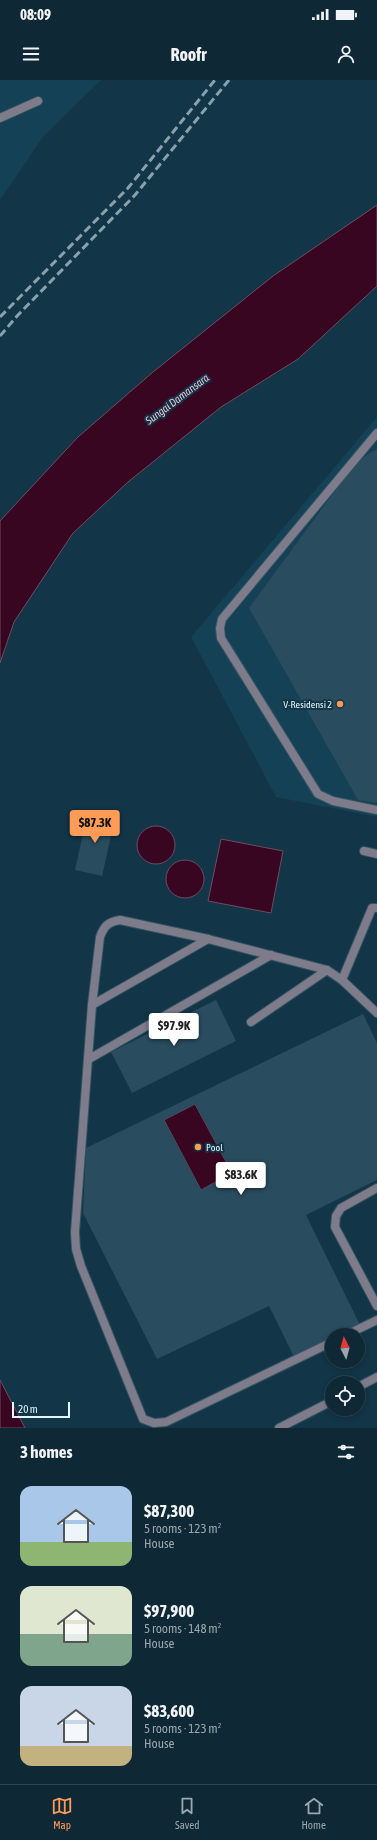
<!DOCTYPE html>
<meta charset="utf-8">
<style>
body{margin:0;font-family:"Asap Condensed",sans-serif;background:#1c3441;color:#f1f3f6;height:100vh;display:flex;flex-direction:column;font-size:15px;white-space:nowrap}
*{box-sizing:border-box;margin:0}
p{font-size:13px;color:#9ba6ad}
.icon{flex:none;width:22px;height:22px;fill:none;stroke:currentColor;stroke-width:2;stroke-linecap:round;stroke-linejoin:round}
.map{position:relative;height:1348px;overflow:hidden}
.details{display:flex;flex-direction:column;background:#0e2835;flex:1}
.details>*{flex:none}
.needle{width:26px;rotate:354deg}
.fabs{position:absolute;left:325px;top:1248px;display:grid;gap:8px}
.fabs a{display:grid;place-items:center;width:40px;height:40px;border-radius:50%;background:#0e2835;box-shadow:0 2px 6px #0003,0 0 0 1px #2e4450;font-size:20px}
.scale{position:absolute;left:12px;bottom:10px;width:58px;box-sizing:border-box;padding-left:4px;border:2px solid #e5f4fd;border-top:0;font-size:11px;line-height:14px;white-space:nowrap;color:#e5f4fd;-webkit-text-stroke:3px #123547;paint-order:stroke}
.price{position:absolute;translate:-50% -34px;padding:0 9px;border-radius:4px;background:#fff;color:#222;font-size:13px;line-height:26px;filter:drop-shadow(0 1px 2px #0008)}
.price::after{content:'';position:absolute;left:50%;top:24px;width:12px;height:9px;margin-left:-6px;background:inherit;clip-path:polygon(0 0,100% 0,50% 100%)}
.price.current{background:#fe9c57;color:#111}
ul{padding:0;list-style:none}
li{display:flex;align-items:center;gap:12px;height:100px;padding:0 20px}
li span{display:grid;place-items:center;flex:none;width:112px;height:80px;border-radius:12px;color:#555}
li>.icon{margin-inline-start:auto}
span .icon{width:48px;height:48px;fill:#fffc;stroke-width:1}
li b{font-size:17px}
h2{display:flex;justify-content:space-between;align-items:center;height:48px;padding:0 20px;font-size:17px}
.status{display:flex;justify-content:space-between;align-items:center;height:28px;padding:0 20px;background:#0e2835;direction:ltr}
.status svg{height:11px;fill:currentColor}
header{display:flex;justify-content:space-between;align-items:center;height:52px;padding:0 20px;background:#0e2835;font-size:18px;font-weight:700}
.tabs{display:flex;justify-content:space-around;align-items:center;height:56px;border-top:1px solid #2e4450;background:#0e2835;font-size:11px;color:#9ba6ad}
.tabs a{display:grid;justify-items:center;gap:2px}
.tabs .current{color:#fe9c57}
.map>svg:first-child{display:block}
.built{fill:#144156}
.water{fill:#380620;stroke:#6c4d62}
.building{fill:#2a4c5f;fill-rule:evenodd}
.lines{fill:none;stroke-linecap:round;stroke-linejoin:round}
.service-casing{stroke:#345464;stroke-width:10}
.service{stroke:#7e7c8b;stroke-width:8}
.rail{stroke:#89a1ae;stroke-width:3;stroke-dasharray:8 4;stroke-linecap:butt}
.poi-dot{fill:#fe9c57;stroke:#123547;stroke-width:1.5}
.labels{text-anchor:middle;dominant-baseline:central;stroke-width:4;stroke-linejoin:round;paint-order:stroke}
.poi-label{font-size:10px;fill:#e5f4fd;stroke:#123547;text-anchor:end}
.water-label{font-size:11px;font-style:italic;fill:#f5bfd3;stroke:#123547}
</style>
<div class="status"><b>08:09</b><svg viewBox="0 0 49 12"><path d="M0 12V9h3v3zM5 12V6h3v6zM10 12V3h3v9zM15 12V0h3v12zM26 1h20v11H26zM47 4h2v5h-2z"/></svg></div>
<header><svg class="icon" aria-label="menu" viewBox="0 0 24 24"><path d="M4 6h16M4 12h16M4 18h16"/></svg>Roofr<svg class="icon" aria-label="person" viewBox="0 0 24 24"><circle cx="12" cy="8" r="4"/><path d="M4 21q1-7 8-7t8 7"/></svg></header>
<div class="map">
<svg width="377" height="1348" viewBox="0 0 377 1348">
<rect width="100%" height="100%" fill="#123547"/>
<g class="built">
<path d="M 0,0 L 101,0 L 43,57 L 0,120 Z"/>
<path d="M 377,337 L 377,737 L 276,717 L 191,557 Z"/>
</g>
<g class="water">
<path d="M 377,125 L 377,206 L 298,279 L 221,327 L 128,402 L 73,453 L 14,542 L 0,583 L 0,441 L 78,357 L 153,292 L 273,196 Z"/>
<circle cx="156" cy="765" r="19"/>
<path d="M 221,759 L 283,771 L 271,833 L 208,821 Z"/>
<circle cx="185" cy="799" r="19"/>
<path d="M 195,1024 L 232,1093 L 201,1110 L 164,1040 Z"/>
<path d="M 0,1300 L 25,1348 L 0,1348 Z"/>
</g>
<g class="building">
<path d="M 377,369 L 377,723 L 358,720 L 249,528 L 357,381 Z"/>
<path d="M 88,731 L 115,738 L 102,796 L 75,790 Z"/>
<path d="M 216,920 L 236,961 L 132,1013 L 111,972 Z"/>
<path d="M 363,934 L 377,963 L 377,1100 L 306,1135 L 363,1251 L 354,1255 L 332,1255 L 332,1266 L 297,1283 L 269,1226 L 157,1279 L 83,1133 L 86,1068 ZM 195,1024 L 232,1093 L 201,1110 L 164,1040 Z"/>
</g>
<g class="lines">
<g class="service-casing">
<g id="service">
<path d="M 0,38 L 38,21"/>
<path d="M 377,353 L 222,539 L 220,548 L 221,558 L 318,714 L 333,721 L 377,730"/>
<path d="M 364,771 L 377,774"/>
<path d="M 342,900 L 372,828 L 377,828"/>
<path d="M 92,925 L 208,859"/>
<path d="M 251,942 L 327,890"/>
<path d="M 89,979 L 271,875"/>
<path d="M 377,1108 L 341,1128 L 336,1136 L 335,1147 L 377,1226"/>
<path d="M 346,1255 L 377,1240"/>
<path d="M 332,1262 L 166,1342 L 154,1343 L 143,1339 L 81,1186 L 76,1169 L 75,1152 L 92,925 L 100,857 C 104,846 108,842 120,840 L 208,859 L 327,890 L 342,900 L 377,933"/>
<path d="M 358,1307 L 377,1297"/>
<path d="M 279,1348 L 332,1321"/>
</g>
</g>
<use href="#service" class="service"/>
<g class="rail">
<path d="M 0,237 L 128,108 L 215,0"/>
<path d="M 0,256 L 18,235 L 135,115 L 229,0"/>
</g>
</g>
<g class="poi-dot">
<circle cx="340" cy="624" r="4"/>
<circle cx="198" cy="1067" r="4"/>
</g>
<g class="labels">
<g class="poi-label">
<text x="332" y="624">V-Residensi 2</text>
<text x="206" y="1067" text-anchor="start">Pool</text>
</g>
<g class="water-label">
<text transform="translate(177 319) rotate(-37)">Sungai Damansara</text>
</g>
</g>
</svg>
<div class="fabs">
<a><svg class="needle" viewBox="-14 -14 28 28"><path d="M0-13l5 13h-10z" fill="#e53935"/><path d="M0 13l5-13h-10z" fill="#9ba6ad"/></svg></a>
<a><svg class="icon" aria-label="locate" viewBox="0 0 24 24"><circle cx="12" cy="12" r="6"/><path d="M12 2v4M12 18v4M2 12h4M18 12h4"/></svg></a>
</div>
<div class="scale">20 m</div>
<b class="price current" style="left:95px;top:764px">$87.3K</b>
<b class="price" style="left:174px;top:967px">$97.9K</b>
<b class="price" style="left:241px;top:1116px">$83.6K</b>
</div>
<section class="details">
<h2>3 homes<svg class="icon" aria-label="filters" viewBox="0 0 24 24"><path d="M4 7h16M4 17h16"/><circle cx="9" cy="7" r="2"/><circle cx="15" cy="17" r="2"/></svg></h2>
<ul>
<li><span style="background:linear-gradient(#a9c7e8 70%,#8fb573 0)"><svg class="icon" aria-label="home" viewBox="0 0 24 24"><path d="M3 11l9-7 9 7M6 9v11h12V9"/></svg></span><div><b>$87,300</b><p>5 rooms · 123 m²</p><p>House</p></div></li>
<li><span style="background:linear-gradient(#dfe7d0 60%,#7fa58c 0)"><svg class="icon" aria-label="home" viewBox="0 0 24 24"><path d="M3 11l9-7 9 7M6 9v11h12V9"/></svg></span><div><b>$97,900</b><p>5 rooms · 148 m²</p><p>House</p></div></li>
<li><span style="background:linear-gradient(#c9d6e8 75%,#c2b280 0)"><svg class="icon" aria-label="home" viewBox="0 0 24 24"><path d="M3 11l9-7 9 7M6 9v11h12V9"/></svg></span><div><b>$83,600</b><p>5 rooms · 123 m²</p><p>House</p></div></li>
</ul>
</section>
<nav class="tabs">
<a class="current"><svg class="icon" aria-label="map" viewBox="0 0 24 24"><path d="M3 6l6-2 6 2 6-2v14l-6 2-6-2-6 2zM9 4v14M15 6v14"/></svg>Map</a>
<a><svg class="icon" aria-label="saved" viewBox="0 0 24 24"><path d="M7 4h10v16l-5-4-5 4z"/></svg>Saved</a>
<a><svg class="icon" aria-label="home" viewBox="0 0 24 24"><path d="M3 11l9-7 9 7M6 9v11h12V9"/></svg>Home</a>
</nav>
